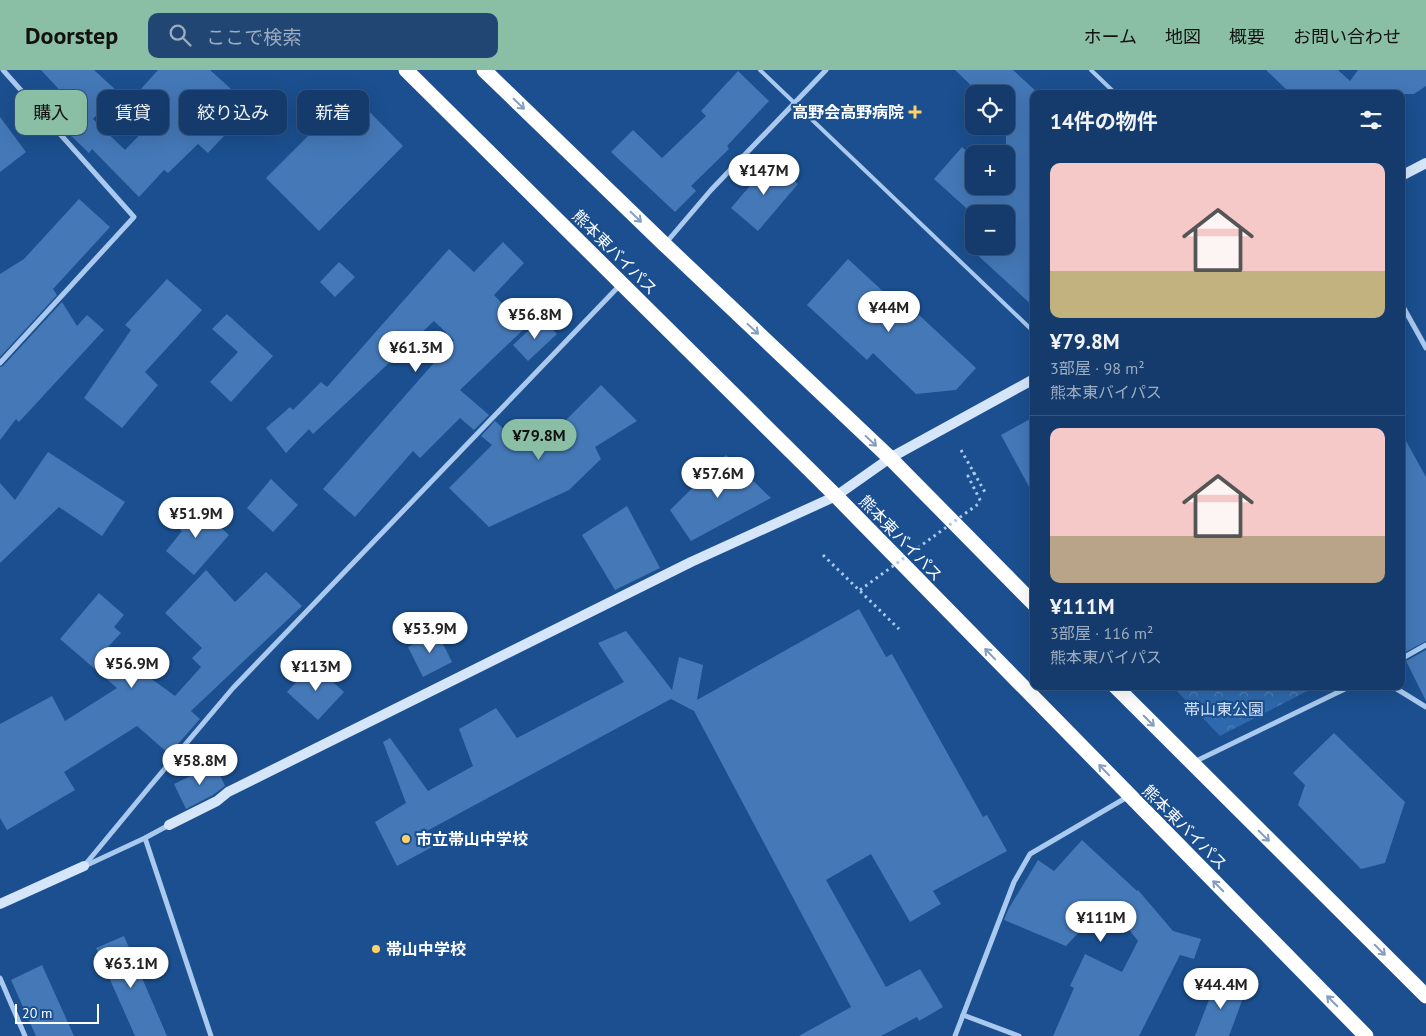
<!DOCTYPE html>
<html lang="ja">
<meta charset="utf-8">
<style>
body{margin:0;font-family:"PT Sans","Noto Sans JP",sans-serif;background:#214673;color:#f1f3f6;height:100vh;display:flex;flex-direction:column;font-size:19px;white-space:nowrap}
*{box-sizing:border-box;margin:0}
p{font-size:16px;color:#9dadc1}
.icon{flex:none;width:28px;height:28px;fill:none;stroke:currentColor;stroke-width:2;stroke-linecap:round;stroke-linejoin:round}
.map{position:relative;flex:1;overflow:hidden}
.drawer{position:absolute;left:1030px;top:20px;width:375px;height:600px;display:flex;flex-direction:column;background:#143b6b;border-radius:10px;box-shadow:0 5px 20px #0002,0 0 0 1px #33557e}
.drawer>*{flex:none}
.top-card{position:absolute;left:15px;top:20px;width:475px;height:45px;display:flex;gap:10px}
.buttons{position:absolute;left:965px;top:15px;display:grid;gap:10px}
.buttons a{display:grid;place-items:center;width:50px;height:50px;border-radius:10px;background:#143b6b;box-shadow:0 5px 20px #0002,0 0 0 1px #33557e;font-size:25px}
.scale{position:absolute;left:15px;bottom:12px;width:84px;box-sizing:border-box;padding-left:5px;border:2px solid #fff;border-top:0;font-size:14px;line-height:18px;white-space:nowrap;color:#fff;-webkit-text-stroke:4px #1b4f8f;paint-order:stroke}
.price{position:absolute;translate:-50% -42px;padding:0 11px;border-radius:18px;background:#fff;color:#222;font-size:16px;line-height:32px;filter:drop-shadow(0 1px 2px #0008)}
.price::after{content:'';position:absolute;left:50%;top:30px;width:15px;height:11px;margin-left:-8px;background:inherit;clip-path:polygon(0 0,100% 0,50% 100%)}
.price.current{background:#8abfa5;color:#111}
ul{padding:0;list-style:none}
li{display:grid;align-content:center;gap:10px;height:265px;padding:0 20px}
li+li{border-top:1px solid #33557e}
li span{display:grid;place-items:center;height:155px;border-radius:10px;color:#555}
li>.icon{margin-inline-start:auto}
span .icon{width:90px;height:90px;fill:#fffc;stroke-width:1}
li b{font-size:21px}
h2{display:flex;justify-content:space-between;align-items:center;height:60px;padding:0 20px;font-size:21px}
.chip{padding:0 18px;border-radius:10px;background:#143b6b;box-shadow:0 5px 20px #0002,0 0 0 1px #33557e;font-size:18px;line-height:45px}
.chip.current{background:#8abfa5;color:#111}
header{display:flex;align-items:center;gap:30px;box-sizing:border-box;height:70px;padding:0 25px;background:#8abfa5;color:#111}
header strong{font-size:24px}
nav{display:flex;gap:28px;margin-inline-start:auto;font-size:18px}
.search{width:350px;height:45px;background:#214673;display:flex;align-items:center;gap:12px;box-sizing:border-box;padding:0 18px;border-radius:10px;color:#9dadc1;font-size:19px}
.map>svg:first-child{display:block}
.park{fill:url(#park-crowns)}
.building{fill:#4478b7}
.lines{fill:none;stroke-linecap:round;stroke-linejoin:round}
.path{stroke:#a9c9ee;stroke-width:3;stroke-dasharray:2.5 4;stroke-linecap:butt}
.lane{stroke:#a9c9ee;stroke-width:4}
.street{stroke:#a9c9ee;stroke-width:5}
.secondary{stroke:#d6e6fa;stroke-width:10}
.highway{stroke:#fff;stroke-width:15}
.path-bridge{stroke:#a9c9ee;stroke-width:3;stroke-dasharray:2.5 4;stroke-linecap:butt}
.oneway{stroke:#829ec1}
.poi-dot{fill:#ffd166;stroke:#1b4f8f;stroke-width:2}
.labels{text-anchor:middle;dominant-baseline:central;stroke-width:4.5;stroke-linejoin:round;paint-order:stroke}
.poi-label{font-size:16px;font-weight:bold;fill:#fff;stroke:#1b4f8f;text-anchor:start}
.street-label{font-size:16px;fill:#fff;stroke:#1b4f8f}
.park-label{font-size:16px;fill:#cfe3fa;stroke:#1b4f8f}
</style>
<header>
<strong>Doorstep</strong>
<div class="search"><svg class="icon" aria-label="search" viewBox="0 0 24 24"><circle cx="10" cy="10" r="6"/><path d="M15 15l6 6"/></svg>ここで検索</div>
<nav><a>ホーム</a><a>地図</a><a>概要</a><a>お問い合わせ</a></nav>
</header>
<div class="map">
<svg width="1426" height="966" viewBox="0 0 1426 966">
<defs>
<pattern id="park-crowns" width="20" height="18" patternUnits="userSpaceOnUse" patternTransform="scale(1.25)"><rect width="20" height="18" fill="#2e69ad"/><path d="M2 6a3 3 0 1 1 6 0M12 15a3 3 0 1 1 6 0" fill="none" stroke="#4d80b9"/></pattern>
</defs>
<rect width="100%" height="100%" fill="#1b4f8f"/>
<path class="park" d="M 1172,616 L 1317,616 L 1220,666 Z"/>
<g class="building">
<path d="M 41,0 L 94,0 L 118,22 L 93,49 L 125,80 L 163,41 L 140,20 L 158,0 L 210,0 L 251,37 L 208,83 L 198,74 L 168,103 L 164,100 L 139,127 L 92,79 L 89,83 L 63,58 L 79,41 Z"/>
<path d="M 955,0 L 1013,0 L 1039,24 L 1034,24 L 1034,237 L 973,181 L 978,176 L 1006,176 L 1006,144 L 974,144 L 974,145 L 934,109 L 962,77 L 974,88 L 974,116 L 1006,116 L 1006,24 L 980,24 Z"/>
<path d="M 1266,0 L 1338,0 L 1350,11 L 1358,0 L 1426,0 L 1426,16 L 1414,24 L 1291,24 Z"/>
<path d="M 738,1 L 769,31 L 727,76 L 729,79 L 691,116 L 696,121 L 675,142 L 611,82 L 633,60 L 662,88 L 706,46 L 701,41 Z"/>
<path d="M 351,23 L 403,76 L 319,161 L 266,108 Z"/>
<path d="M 0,47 L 26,82 L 0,102 Z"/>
<path d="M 771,91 L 798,114 L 758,161 L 731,138 Z"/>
<path d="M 79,129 L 110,157 L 53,219 L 57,225 L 0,287 L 0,204 L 24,189 Z"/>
<path d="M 503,172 L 524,193 L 494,225 L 525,258 L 460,320 L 489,345 L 474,360 L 460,348 L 420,388 L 413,381 L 355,447 L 323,419 L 454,270 L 434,251 L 313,364 L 309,359 L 286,383 L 266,358 L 290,337 L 293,340 L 321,312 L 327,317 L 449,179 L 474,202 Z"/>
<path d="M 848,189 L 914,250 L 919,245 L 976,298 L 956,320 L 916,324 L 873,283 L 867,290 L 807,235 Z"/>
<path d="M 339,192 L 355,207 L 335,227 L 320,212 Z"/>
<path d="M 167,209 L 202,240 L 145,302 L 158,315 L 122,358 L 84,328 L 131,260 L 125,255 Z"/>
<path d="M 62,232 L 77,256 L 87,245 L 104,260 L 19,352 L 16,349 L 0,370 L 0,297 L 3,296 Z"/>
<path d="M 227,244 L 273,286 L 231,332 L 210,312 L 238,282 L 212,259 Z"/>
<path d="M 542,248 L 557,264 L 528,291 L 513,275 Z"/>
<path d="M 601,315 L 637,351 L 595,377 L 601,389 L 569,420 L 489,457 L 449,418 L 492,375 L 481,366 L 495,351 L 506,361 L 515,352 L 539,377 Z"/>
<path d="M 1034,347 L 1034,426 L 1001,365 Z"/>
<path d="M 1401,362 L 1426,407 L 1426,571 L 1402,584 Z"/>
<path d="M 48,382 L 125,432 L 102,466 L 59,437 L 0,493 L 0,413 L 15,430 Z"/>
<path d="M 726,385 L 771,428 L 691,471 L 670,440 Z"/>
<path d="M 271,409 L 298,435 L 273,462 L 247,438 Z"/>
<path d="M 195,434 L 229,465 L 194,505 L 166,481 L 182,461 L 173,454 Z"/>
<path d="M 627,436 L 660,498 L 615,520 L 582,465 Z"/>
<path d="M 206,500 L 235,532 L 266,502 L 302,536 L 191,641 L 200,649 L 169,684 L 137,656 L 64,702 L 75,720 L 7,760 L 0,748 L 0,654 L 52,626 L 65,651 L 117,618 L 60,569 L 99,523 L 124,545 L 114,557 L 121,563 L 108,577 L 175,626 L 201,597 L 192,588 L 202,578 L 165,543 Z"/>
<path d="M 859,539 L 886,587 L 892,584 L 983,747 L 987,745 L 1007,781 L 933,821 L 941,834 L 910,852 L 871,784 L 826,810 L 886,917 L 920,899 L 943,937 L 919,951 L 917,947 L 881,966 L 799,966 L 851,937 L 694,641 L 671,629 L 425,762 L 432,777 L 397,796 L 375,752 L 406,733 L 383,672 L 390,668 L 428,721 L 473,696 L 459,659 L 496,638 L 517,668 L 624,612 L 598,573 L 626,561 L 672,620 L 679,587 L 703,595 L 697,630 Z"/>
<path d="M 437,562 L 452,592 L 423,607 L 408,577 Z"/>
<path d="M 1426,580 L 1426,631 L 1406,591 Z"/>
<path d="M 313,594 L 344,622 L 318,650 L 287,622 Z"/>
<path d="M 1334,663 L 1405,732 L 1385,793 L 1361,799 L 1298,735 L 1305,715 L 1293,703 Z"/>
<path d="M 215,694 L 225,716 L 213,725 L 186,739 L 174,714 Z"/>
<path d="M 1082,770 L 1137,821 L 1138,820 L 1173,861 L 1201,869 L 1194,889 L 1180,885 L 1139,966 L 1053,966 L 1074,918 L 1070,916 L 1085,884 L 1122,902 L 1138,871 L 1107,832 L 1066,876 L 1004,850 L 1009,838 L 1038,790 L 1054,801 Z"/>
<path d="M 124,866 L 167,966 L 135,966 L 96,878 Z"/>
<path d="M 42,895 L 74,966 L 36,966 L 11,910 Z"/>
<path d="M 1217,909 L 1246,920 L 1229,966 L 1195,966 Z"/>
</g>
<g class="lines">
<g class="path">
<path d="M 961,380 L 986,424"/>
<path d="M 975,403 L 968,406 L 981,432"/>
<path d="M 823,485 L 899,559"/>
</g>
<g class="lane">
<path d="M 760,0 L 1034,262"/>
<path d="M 1091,0 L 1116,24"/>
</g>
<g class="street">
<path d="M 665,174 L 711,120 L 826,0"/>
<path d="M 1401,233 L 1426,278"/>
<path d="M 0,293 L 134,147 L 3,0"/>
<path d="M 1401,589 L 1426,575"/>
<path d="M 1392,616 L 1426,637"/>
<path d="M 1194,692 L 1351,616"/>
<path d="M 145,768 L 211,966"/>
<path d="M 87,795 L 145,768 L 169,755"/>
<path d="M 84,796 L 151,715 L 233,618 L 621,214"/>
<path d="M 0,908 L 25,966"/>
<path d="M 963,945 L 1019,966"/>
<path d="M 955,966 L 1014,812 L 1030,784 L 1129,726"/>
</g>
<g class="secondary">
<path d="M 1401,106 L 1426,93"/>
<path d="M 169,755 L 217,731 L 228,722 L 691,492 L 836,426 L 890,388 L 1034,309"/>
<path d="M 0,834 L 84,796"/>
</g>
<g class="highway">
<path d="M 406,0 L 836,426 L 1366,966"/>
<path d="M 484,0 L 664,174 L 890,388 L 1034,534"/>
<path d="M 1115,616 L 1426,926"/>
</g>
<path class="path-bridge" d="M 860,520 L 981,432"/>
</g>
<defs><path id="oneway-shaft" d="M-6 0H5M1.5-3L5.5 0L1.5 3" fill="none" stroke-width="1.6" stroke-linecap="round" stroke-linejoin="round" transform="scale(1.25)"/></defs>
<g class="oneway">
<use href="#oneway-shaft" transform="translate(519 34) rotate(44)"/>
<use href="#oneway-shaft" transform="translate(636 147) rotate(44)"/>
<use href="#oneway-shaft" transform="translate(753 259) rotate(43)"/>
<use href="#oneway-shaft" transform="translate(871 371) rotate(43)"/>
<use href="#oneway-shaft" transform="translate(990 584) rotate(-134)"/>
<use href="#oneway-shaft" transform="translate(1149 651) rotate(45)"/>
<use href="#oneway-shaft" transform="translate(1104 700) rotate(-134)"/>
<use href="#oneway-shaft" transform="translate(1264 766) rotate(45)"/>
<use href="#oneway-shaft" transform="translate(1218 816) rotate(-135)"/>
<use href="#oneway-shaft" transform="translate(1380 880) rotate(45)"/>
<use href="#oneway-shaft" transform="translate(1332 931) rotate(-135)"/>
</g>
<g class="poi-dot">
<path d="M912.5 34.5h5v5h5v5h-5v5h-5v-5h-5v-5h5z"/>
<circle cx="406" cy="769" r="5"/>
<circle cx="376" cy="879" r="5"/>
</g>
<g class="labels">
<g class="poi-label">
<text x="904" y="42" text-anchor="end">高野会高野病院</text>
<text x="416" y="769">市立帯山中学校</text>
<text x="386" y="879">帯山中学校</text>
</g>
<g class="street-label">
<text transform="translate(615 182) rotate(45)">熊本東バイパス</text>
<text transform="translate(901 468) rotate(46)">熊本東バイパス</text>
<text transform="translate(1185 757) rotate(45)">熊本東バイパス</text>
</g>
<g class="park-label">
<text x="1224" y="639">帯山東公園</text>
</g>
</g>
</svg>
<div class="buttons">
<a><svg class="icon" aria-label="locate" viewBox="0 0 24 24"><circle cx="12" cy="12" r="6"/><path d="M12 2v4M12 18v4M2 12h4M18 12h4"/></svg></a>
<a>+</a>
<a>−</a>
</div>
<div class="scale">20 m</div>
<b class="price" style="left:764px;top:126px">¥147M</b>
<b class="price" style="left:889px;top:263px">¥44M</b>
<b class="price" style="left:535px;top:270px">¥56.8M</b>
<b class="price" style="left:416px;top:303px">¥61.3M</b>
<b class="price current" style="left:539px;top:391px">¥79.8M</b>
<b class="price" style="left:718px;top:429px">¥57.6M</b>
<b class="price" style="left:196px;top:469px">¥51.9M</b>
<b class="price" style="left:430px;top:584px">¥53.9M</b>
<b class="price" style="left:132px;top:619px">¥56.9M</b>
<b class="price" style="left:316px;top:622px">¥113M</b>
<b class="price" style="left:200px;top:716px">¥58.8M</b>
<b class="price" style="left:1101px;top:873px">¥111M</b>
<b class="price" style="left:131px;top:919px">¥63.1M</b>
<b class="price" style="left:1221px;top:940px">¥44.4M</b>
<div class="top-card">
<a class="chip current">購入</a>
<a class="chip">賃貸</a>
<a class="chip">絞り込み</a>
<a class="chip">新着</a>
</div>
<section class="drawer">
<h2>14件の物件<svg class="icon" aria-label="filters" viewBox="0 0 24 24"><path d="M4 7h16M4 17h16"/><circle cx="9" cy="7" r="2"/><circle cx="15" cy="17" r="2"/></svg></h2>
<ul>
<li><span style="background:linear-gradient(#f6c9c9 70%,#c2b280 0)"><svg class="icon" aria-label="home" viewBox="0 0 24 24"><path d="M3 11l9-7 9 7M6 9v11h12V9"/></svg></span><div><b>¥79.8M</b><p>3部屋 · 98 m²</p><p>熊本東バイパス</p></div></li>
<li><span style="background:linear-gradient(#f6c9c9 70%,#b9a48a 0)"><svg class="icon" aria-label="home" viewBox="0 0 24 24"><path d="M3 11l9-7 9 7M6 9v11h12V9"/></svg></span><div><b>¥111M</b><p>3部屋 · 116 m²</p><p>熊本東バイパス</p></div></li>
</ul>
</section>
</div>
